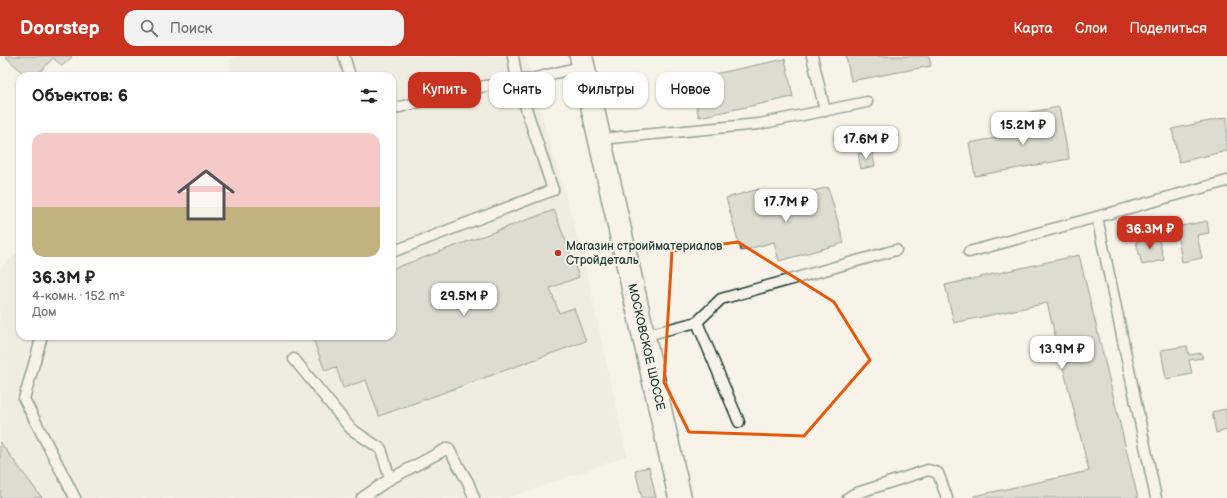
<!DOCTYPE html>
<html lang="ru">
<meta charset="utf-8">
<style>
body{margin:0;font-family:"Balsamiq Sans",sans-serif;background:#f2f2f2;color:#222;height:100vh;display:flex;flex-direction:column;font-size:15px;white-space:nowrap}
*{box-sizing:border-box;margin:0}
p{font-size:13px;color:#767676}
.icon{flex:none;width:22px;height:22px;fill:none;stroke:currentColor;stroke-width:2;stroke-linecap:round;stroke-linejoin:round}
.map{position:relative;flex:1;overflow:hidden}
.details{position:absolute;left:16px;top:16px;width:380px;height:268px;display:flex;flex-direction:column;background:#fff;border-radius:12px;box-shadow:0 1px 3px #0004}
.details>*{flex:none}
.top-card{position:absolute;left:408px;top:16px;width:380px;height:36px;display:flex;gap:8px}
.price{position:absolute;translate:-50% -34px;padding:0 9px;border-radius:8px;background:#fff;color:#222;font-size:13px;line-height:26px;filter:drop-shadow(0 1px 2px #0008)}
.price::after{content:'';position:absolute;left:50%;top:24px;width:12px;height:9px;margin-left:-6px;background:inherit;clip-path:polygon(0 0,100% 0,50% 100%)}
.price.current{background:#c8321e;color:#fff}
ul{padding:0;list-style:none}
li{display:grid;align-content:center;gap:8px;height:212px;padding:0 16px}
li+li{border-top:1px solid #e0e0e0}
li span{display:grid;place-items:center;height:124px;border-radius:12px;color:#555}
li>.icon{margin-inline-start:auto}
span .icon{width:72px;height:72px;fill:#fffc;stroke-width:1}
li b{font-size:17px}
h2{display:flex;justify-content:space-between;align-items:center;height:48px;padding:0 16px;font-size:17px}
.pill{padding:0 14px;border-radius:12px;background:#fff;box-shadow:0 1px 3px #0004;font-size:14px;line-height:36px}
.pill.current{background:#c8321e;color:#fff}
header{display:flex;align-items:center;gap:24px;box-sizing:border-box;height:56px;padding:0 20px;background:#c8321e;color:#fff}
header strong{font-size:19px}
nav{display:flex;gap:22px;margin-inline-start:auto;font-size:14px}
.search{width:280px;height:36px;background:#f2f2f2;display:flex;align-items:center;gap:10px;box-sizing:border-box;padding:0 14px;border-radius:12px;color:#767676;font-size:15px}
.map>svg:first-child{display:block}
.built{fill:#e5e4d9}
.building{fill:#bbc1b6;stroke:#1f3d34}
.lines{fill:none;stroke-linecap:round;stroke-linejoin:round}
.service-casing{stroke:#1f3d34;stroke-width:13}
.primary-casing{stroke:#1f3d34;stroke-width:25}
.service{stroke:#f7f3e8;stroke-width:10}
.primary{stroke:#f7f3e8;stroke-width:22}
.marked{fill:none;stroke:#e8590c;stroke-width:3;stroke-linejoin:round}
.poi-dot{fill:#c8321e;stroke:#f7f3e8;stroke-width:1.5}
.labels{text-anchor:middle;dominant-baseline:central;stroke-width:4;stroke-linejoin:round;paint-order:stroke}
.poi-label{font-size:12px;fill:#1f3d34;stroke:#f7f3e8;text-anchor:start}
.street-label{font-size:12px;fill:#1f3d34;stroke:#f7f3e8}
</style>
<header>
<strong>Doorstep</strong>
<div class="search"><svg class="icon" aria-label="search" viewBox="0 0 24 24"><circle cx="10" cy="10" r="6"/><path d="M15 15l6 6"/></svg>Поиск</div>
<nav><a>Карта</a><a>Слои</a><a>Поделиться</a></nav>
</header>
<div class="map">
<svg width="1227" height="442" viewBox="0 0 1227 442">
<rect width="100%" height="100%" fill="#f7f3e8"/>
<filter id="ink" filterUnits="userSpaceOnUse"><feTurbulence type="fractalNoise" baseFrequency=".025" numOctaves="2"/><feDisplacementMap in="SourceGraphic" scale="8" xChannelSelector="R" yChannelSelector="G"/><feConvolveMatrix kernelMatrix="1 2 1 2 8 2 1 2 1" color-interpolation-filters="sRGB"/></filter>
<g filter="url(#ink)">
<path class="built" d="M 240,0 L 526,0 L 531,23 L 582,196 L 627,400 L 508,442 L 0,442 L 0,212 L 20,194 L 20,280 L 392,280 L 392,20 L 232,20 L 229,4 Z"/>
<g class="building">
<path d="M 5,0 L 71,0 L 72,1 L 62,10 L 53,2 L 36,20 L 26,20 Z"/>
<path d="M 846,0 L 929,0 L 931,10 L 851,25 Z"/>
<path d="M 785,3 L 793,41 L 699,61 L 690,23 Z"/>
<path d="M 1059,51 L 1069,103 L 975,120 L 969,87 L 1028,76 L 1025,57 Z"/>
<path d="M 1227,61 L 1227,95 L 1179,106 L 1172,73 Z"/>
<path d="M 856,75 L 860,87 L 837,93 L 834,80 Z"/>
<path d="M 872,95 L 875,110 L 861,113 L 858,98 Z"/>
<path d="M 828,131 L 844,187 L 779,205 L 774,186 L 741,195 L 726,142 L 759,133 L 764,149 Z"/>
<path d="M 554,154 L 579,221 L 550,232 L 559,257 L 574,252 L 586,285 L 379,360 L 366,324 L 343,332 L 336,311 L 325,315 L 312,280 L 392,280 L 392,213 Z"/>
<path d="M 1207,165 L 1209,177 L 1197,179 L 1202,202 L 1182,206 L 1176,171 Z"/>
<path d="M 1158,180 L 1164,204 L 1142,209 L 1136,185 Z"/>
<path d="M 1079,199 L 1138,442 L 974,442 L 974,440 L 1089,415 L 1047,247 L 954,267 L 945,229 Z"/>
<path d="M 1187,290 L 1189,299 L 1201,297 L 1203,302 L 1189,304 L 1192,318 L 1166,323 L 1161,294 Z"/>
<path d="M 1226,353 L 1227,374 L 1216,377 L 1212,356 Z"/>
<path d="M 0,386 L 42,442 L 0,442 Z"/>
<path d="M 649,411 L 656,442 L 642,442 L 635,414 Z"/>
</g>
<g class="lines">
<g class="service-casing">
<g id="service">
<path d="M 344,0 L 350,20"/>
<path d="M 812,0 L 825,55"/>
<path d="M 392,53 L 473,32 L 531,23 L 584,10"/>
<path d="M 600,83 L 759,68 L 867,46"/>
<path d="M 1097,161 L 1156,442"/>
<path d="M 392,196 L 553,134 L 517,25 L 513,0"/>
<path d="M 969,196 L 1227,125"/>
<path d="M 697,266 L 739,366"/>
<path d="M 42,280 L 24,343 L 75,442"/>
<path d="M 643,280 L 697,266 L 721,243 L 896,194"/>
<path d="M 294,303 L 351,373 L 381,393 L 390,423"/>
<path d="M 362,442 L 390,423 L 448,392 L 468,426 L 474,442"/>
<path d="M 848,442 L 854,438 L 928,414 L 938,417 L 947,442"/>
</g>
</g>
<g class="primary-casing">
<path id="primary" d="M 581,0 L 680,442"/>
</g>
<use href="#service" class="service"/>
<use href="#primary" class="primary"/>
</g>
</g>
<path d="M0 0H1227V442H0ZM 738,186 L 834,246 L 870,304 L 804,380 L 689,376 L 664,326 L 672,195 Z" fill="#f7f3e8" fill-opacity=".55" fill-rule="evenodd"/>
<path class="marked" d="M 738,186 L 834,246 L 870,304 L 804,380 L 689,376 L 664,326 L 672,195 Z"/>
<circle class="poi-dot" cx="558" cy="197" r="4"/>
<g class="labels">
<g class="poi-label">
<text x="566" y="190">Магазин строийматериалов<tspan x="566" dy="14">Стройдеталь</tspan></text>
</g>
<g class="street-label">
<text transform="translate(646 291) rotate(77)">МОСКОВСКОЕ ШОССЕ</text>
</g>
</g>
</svg>
<b class="price" style="left:1023px;top:90px">15.2M ₽</b>
<b class="price" style="left:866px;top:104px">17.6M ₽</b>
<b class="price" style="left:786px;top:167px">17.7M ₽</b>
<b class="price current" style="left:1150px;top:194px">36.3M ₽</b>
<b class="price" style="left:464px;top:261px">29.5M ₽</b>
<b class="price" style="left:1062px;top:314px">13.9M ₽</b>
<div class="top-card">
<a class="pill current">Купить</a>
<a class="pill">Снять</a>
<a class="pill">Фильтры</a>
<a class="pill">Новое</a>
</div>
<section class="details">
<h2>Объектов: 6<svg class="icon" aria-label="filters" viewBox="0 0 24 24"><path d="M4 7h16M4 17h16"/><circle cx="9" cy="7" r="2"/><circle cx="15" cy="17" r="2"/></svg></h2>
<ul>
<li><span style="background:linear-gradient(#f6c9c9 60%,#c2b280 0)"><svg class="icon" aria-label="home" viewBox="0 0 24 24"><path d="M3 11l9-7 9 7M6 9v11h12V9"/></svg></span><div><b>36.3M ₽</b><p>4-комн. · 152 m²</p><p>Дом</p></div></li>
</ul>
</section>
</div>
